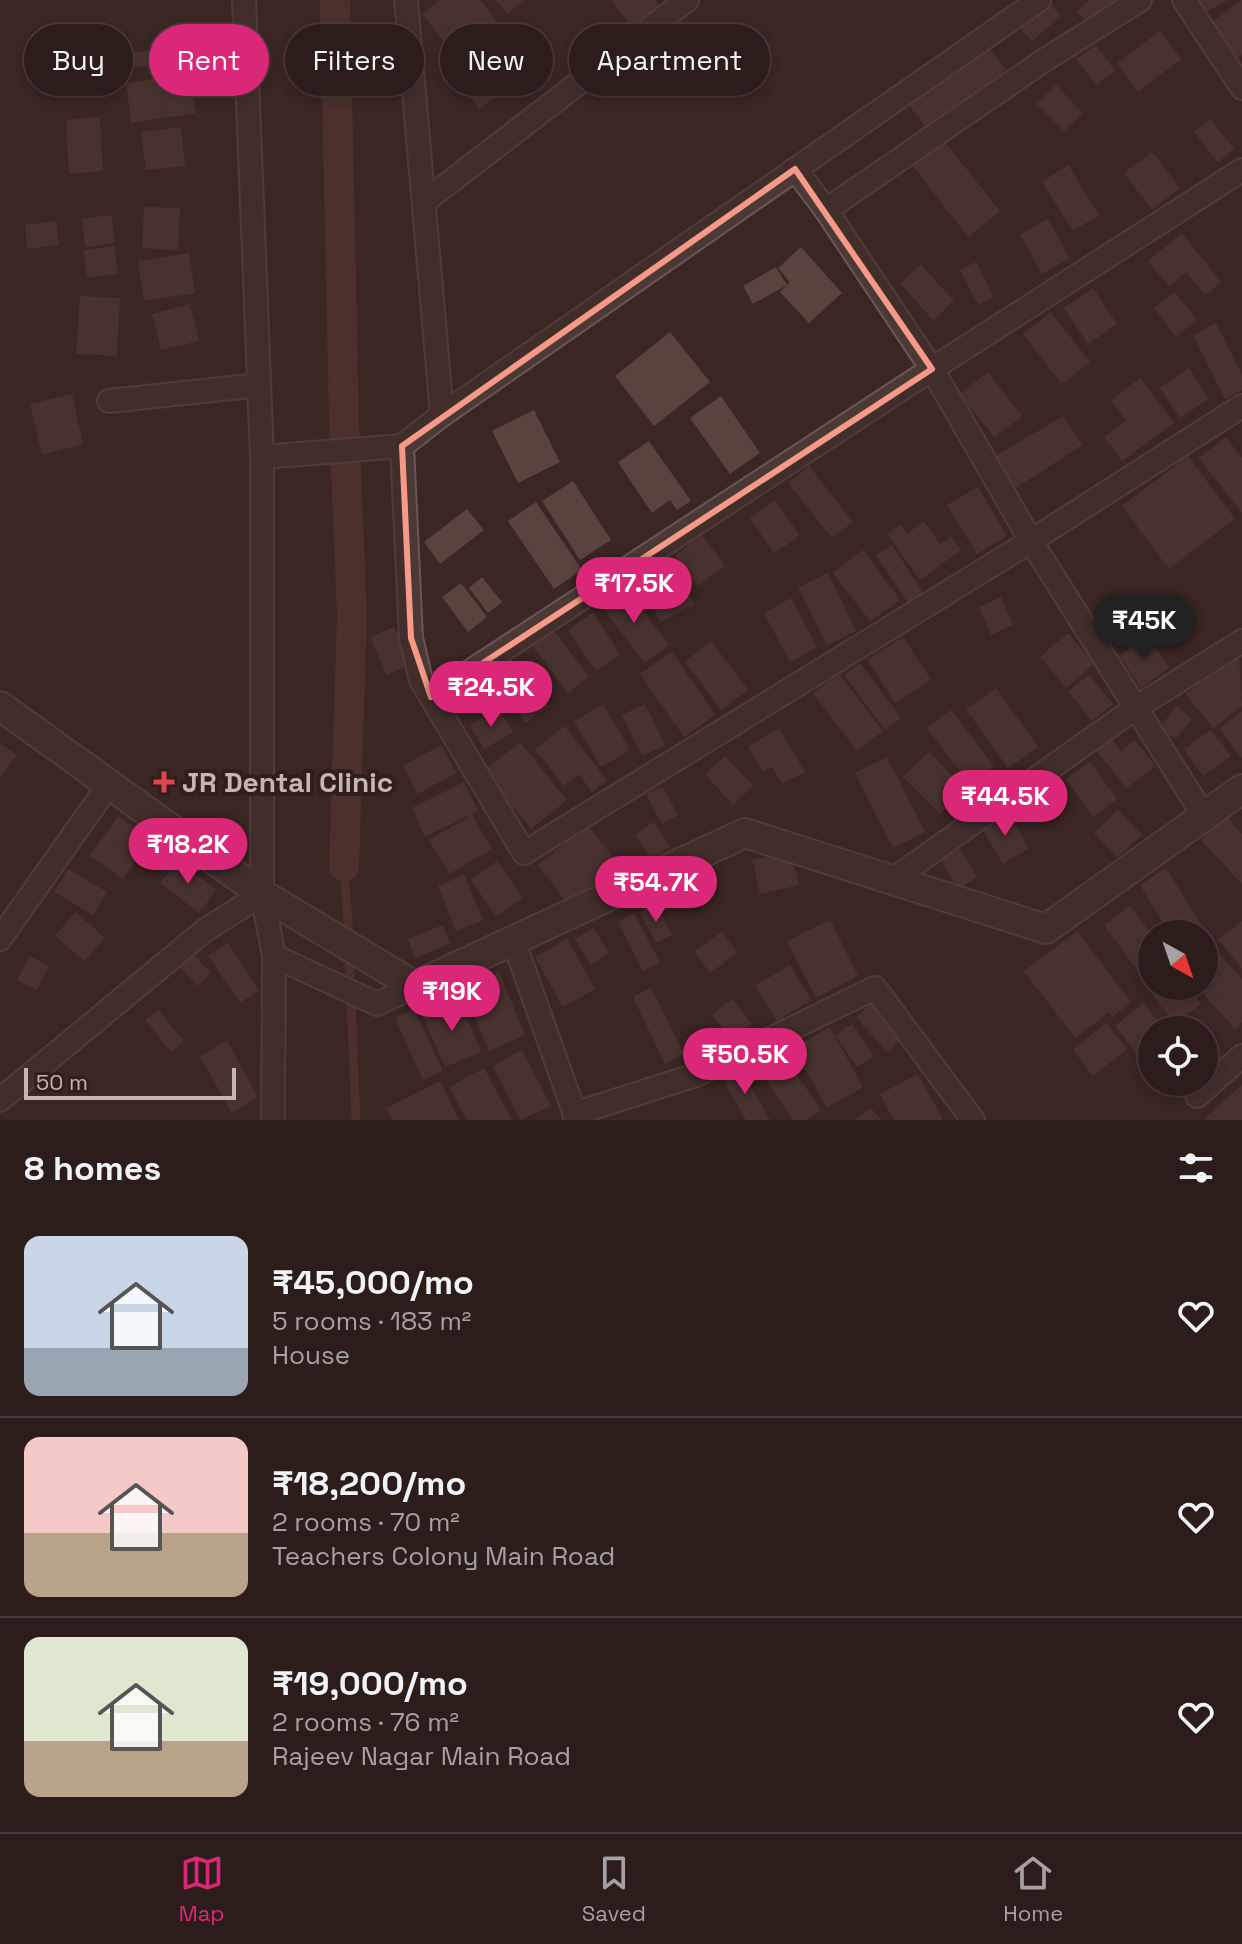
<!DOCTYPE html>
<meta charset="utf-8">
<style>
body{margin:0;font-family:"Space Grotesk",sans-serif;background:#342523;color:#f1f3f6;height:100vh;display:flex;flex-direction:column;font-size:30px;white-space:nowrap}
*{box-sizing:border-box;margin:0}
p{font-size:26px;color:#a6a1a2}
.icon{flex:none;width:44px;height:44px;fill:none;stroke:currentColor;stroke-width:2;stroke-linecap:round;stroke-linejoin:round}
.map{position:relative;height:1120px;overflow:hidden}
.side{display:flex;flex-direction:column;background:#2c1c1a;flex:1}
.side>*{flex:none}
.guide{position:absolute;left:24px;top:24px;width:800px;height:72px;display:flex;gap:16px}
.needle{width:52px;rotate:140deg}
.buttons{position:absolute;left:1138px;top:920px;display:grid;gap:16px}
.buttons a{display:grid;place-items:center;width:80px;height:80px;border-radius:50%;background:#2c1c1a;box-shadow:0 4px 12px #0003,0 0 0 2px #483a39;font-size:40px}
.scale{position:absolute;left:24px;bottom:20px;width:212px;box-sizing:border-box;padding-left:8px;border:4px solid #c6b5b1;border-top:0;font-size:22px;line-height:28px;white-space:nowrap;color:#c6b5b1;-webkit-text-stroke:6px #2f1e1b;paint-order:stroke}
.price{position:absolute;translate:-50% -68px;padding:0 18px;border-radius:28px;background:#db2777;color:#fff;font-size:26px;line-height:52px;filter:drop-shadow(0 2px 4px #0008)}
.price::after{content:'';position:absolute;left:50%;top:48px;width:24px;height:18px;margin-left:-12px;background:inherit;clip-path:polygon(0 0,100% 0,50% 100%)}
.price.active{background:#222;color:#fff}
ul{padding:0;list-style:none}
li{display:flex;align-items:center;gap:24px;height:200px;padding:0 24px}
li+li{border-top:2px solid #483a39}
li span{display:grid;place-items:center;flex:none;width:224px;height:160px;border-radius:16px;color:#555}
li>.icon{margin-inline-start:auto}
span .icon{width:96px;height:96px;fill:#fffc;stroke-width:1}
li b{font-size:34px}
h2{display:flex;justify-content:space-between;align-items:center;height:96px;padding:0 24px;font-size:34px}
.tag{padding:0 28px;border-radius:36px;background:#2c1c1a;box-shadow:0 4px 12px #0003,0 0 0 2px #483a39;font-size:28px;line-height:72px}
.tag.active{background:#db2777;color:#fff}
.dock{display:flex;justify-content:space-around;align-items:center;height:112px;border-top:2px solid #483a39;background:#2c1c1a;font-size:22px;color:#a6a1a2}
.dock a{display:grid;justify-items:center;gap:4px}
.dock .active{color:#db2777}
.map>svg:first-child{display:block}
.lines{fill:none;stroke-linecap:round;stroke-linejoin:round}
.stream{stroke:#613c36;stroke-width:9}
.canal{stroke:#613c36;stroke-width:30}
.building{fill:#5a423e}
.minor-casing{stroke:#685754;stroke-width:26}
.tertiary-casing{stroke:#685754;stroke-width:32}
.minor{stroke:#4b3936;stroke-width:22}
.tertiary{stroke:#4b3936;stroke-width:28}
.marked{fill:none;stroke:#f69a87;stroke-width:6;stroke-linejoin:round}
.health-dot{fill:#e0444e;stroke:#2f1e1b;stroke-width:3}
.labels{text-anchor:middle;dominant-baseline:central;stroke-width:8;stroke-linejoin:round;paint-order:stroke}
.poi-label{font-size:28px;font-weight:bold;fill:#c6b5b1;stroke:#2f1e1b;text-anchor:start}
</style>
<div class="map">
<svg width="1242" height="1120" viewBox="0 0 1242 1120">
<rect width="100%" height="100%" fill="#3a2622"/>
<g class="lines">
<g class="stream">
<path d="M 344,866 L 349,939"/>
<path d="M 349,953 L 356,1120"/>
</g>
<path class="canal" d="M 335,0 L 344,421 L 352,615 L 344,866"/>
</g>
<g class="building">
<path d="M 440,0 L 480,0 L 498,23 L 455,56 L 422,14 Z"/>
<path d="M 496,0 L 525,0 L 507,14 Z"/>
<path d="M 611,0 L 654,0 L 660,7 L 633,28 Z"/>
<path d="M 1047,0 L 1061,16 L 1032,41 L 1017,25 Z"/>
<path d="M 1090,0 L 1123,0 L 1090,27 L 1077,11 Z"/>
<path d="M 1196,0 L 1228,0 L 1203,13 Z"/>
<path d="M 1242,0 L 1242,55 L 1237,59 L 1210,24 Z"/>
<path d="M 95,26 L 102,92 L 65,96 L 58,30 Z"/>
<path d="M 1160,31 L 1181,59 L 1138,92 L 1117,63 Z"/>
<path d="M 987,45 L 1006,70 L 929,131 L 909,105 Z"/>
<path d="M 1096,45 L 1115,71 L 1096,85 L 1076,59 Z"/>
<path d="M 161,50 L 162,65 L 122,68 L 120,53 Z"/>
<path d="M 478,52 L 506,88 L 479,109 L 451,72 Z"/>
<path d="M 41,57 L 48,77 L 33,83 L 25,64 Z"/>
<path d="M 190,74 L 196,113 L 131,123 L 126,83 Z"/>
<path d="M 1056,85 L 1083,113 L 1064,131 L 1037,104 Z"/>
<path d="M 100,117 L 103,171 L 69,174 L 66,120 Z"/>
<path d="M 1210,119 L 1234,149 L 1218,162 L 1194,132 Z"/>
<path d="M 181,127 L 185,166 L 146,170 L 141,132 Z"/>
<path d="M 941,137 L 1000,211 L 968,237 L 909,161 Z"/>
<path d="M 1152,152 L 1180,188 L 1152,210 L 1124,173 Z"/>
<path d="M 1068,165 L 1099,215 L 1073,231 L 1042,182 Z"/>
<path d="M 144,207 L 180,208 L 178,250 L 142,248 Z"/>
<path d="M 111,215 L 115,243 L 85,247 L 82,219 Z"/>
<path d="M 1048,219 L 1070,258 L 1042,274 L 1020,235 Z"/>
<path d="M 56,221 L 59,245 L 27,249 L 25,225 Z"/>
<path d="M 1182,233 L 1221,282 L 1205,295 L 1186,272 L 1169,286 L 1148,261 Z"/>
<path d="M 114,246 L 118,274 L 87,278 L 84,250 Z"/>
<path d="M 801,247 L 842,293 L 809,323 L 780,292 L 790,282 L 778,268 Z"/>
<path d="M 189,253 L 195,293 L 144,301 L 138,261 Z"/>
<path d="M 976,262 L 994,297 L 978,305 L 960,270 Z"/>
<path d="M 921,265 L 954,301 L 933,320 L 900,283 Z"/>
<path d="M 776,267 L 787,285 L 753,304 L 743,286 Z"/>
<path d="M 1093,288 L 1117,324 L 1088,344 L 1064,308 Z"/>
<path d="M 1175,292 L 1197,320 L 1176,337 L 1154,308 Z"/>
<path d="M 80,296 L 120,298 L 117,356 L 76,354 Z"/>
<path d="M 190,304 L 199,341 L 161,350 L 152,314 Z"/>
<path d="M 1051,312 L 1090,362 L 1062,384 L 1023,334 Z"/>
<path d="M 1216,323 L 1242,375 L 1242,390 L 1225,399 L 1193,335 Z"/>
<path d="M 670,332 L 710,382 L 654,426 L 615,376 Z"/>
<path d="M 1189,368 L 1209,399 L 1180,418 L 1160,388 Z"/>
<path d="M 988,372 L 1022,416 L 994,437 L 960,394 Z"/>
<path d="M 1140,378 L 1174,423 L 1122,461 L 1104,437 L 1126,420 L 1111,401 Z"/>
<path d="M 72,394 L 83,444 L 42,455 L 30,404 Z"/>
<path d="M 721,396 L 760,453 L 730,474 L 690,418 Z"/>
<path d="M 534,410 L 560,462 L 518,483 L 492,431 Z"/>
<path d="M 1064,416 L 1082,445 L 1016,488 L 995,456 Z"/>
<path d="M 1226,437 L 1242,458 L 1242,513 L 1199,458 Z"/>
<path d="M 649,441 L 691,501 L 677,510 L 670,500 L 652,513 L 618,462 Z"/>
<path d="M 1188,456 L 1235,519 L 1169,569 L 1122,506 Z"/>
<path d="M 809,466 L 853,522 L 832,538 L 788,483 Z"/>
<path d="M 573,481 L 611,540 L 580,560 L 542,501 Z"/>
<path d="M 978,487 L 1007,536 L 977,554 L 947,505 Z"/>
<path d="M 775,500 L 800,536 L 774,553 L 750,518 Z"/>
<path d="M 536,502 L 582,570 L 554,589 L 508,521 Z"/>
<path d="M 467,509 L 484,530 L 440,564 L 424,542 Z"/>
<path d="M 924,521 L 940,544 L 952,536 L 961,550 L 920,580 L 887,534 L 900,525 L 907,534 Z"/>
<path d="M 702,535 L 725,566 L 698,586 L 675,556 Z"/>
<path d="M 892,545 L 924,594 L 909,604 L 876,555 Z"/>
<path d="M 663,549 L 694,604 L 661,622 L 630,567 Z"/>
<path d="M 863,550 L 900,600 L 870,621 L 833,573 Z"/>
<path d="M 828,573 L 856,631 L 827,645 L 798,588 Z"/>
<path d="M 482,577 L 502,602 L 488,613 L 469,588 Z"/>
<path d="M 461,583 L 487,617 L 468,632 L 442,597 Z"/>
<path d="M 624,586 L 669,645 L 644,663 L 600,604 Z"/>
<path d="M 1001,597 L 1013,625 L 991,635 L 979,607 Z"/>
<path d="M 1125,597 L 1145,630 L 1118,646 L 1099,612 Z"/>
<path d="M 791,598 L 817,647 L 790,662 L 764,613 Z"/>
<path d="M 593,613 L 620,654 L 596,671 L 568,630 Z"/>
<path d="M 550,626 L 589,676 L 568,693 L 530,642 Z"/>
<path d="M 394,627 L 411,664 L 387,675 L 370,637 Z"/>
<path d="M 1068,633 L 1094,664 L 1066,688 L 1040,657 Z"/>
<path d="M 1147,636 L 1169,668 L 1141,688 L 1120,656 Z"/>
<path d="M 903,637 L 931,680 L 895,703 L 867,660 Z"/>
<path d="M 711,641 L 748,690 L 721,710 L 685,662 Z"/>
<path d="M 672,652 L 715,715 L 684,737 L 640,674 Z"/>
<path d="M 1239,653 L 1242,706 L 1213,728 L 1186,694 Z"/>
<path d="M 860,663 L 901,718 L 885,730 L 844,675 Z"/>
<path d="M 521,664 L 549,706 L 525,723 L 497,680 Z"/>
<path d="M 839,674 L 883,731 L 857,751 L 813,693 Z"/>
<path d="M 1089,675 L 1113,704 L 1092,721 L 1068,691 Z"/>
<path d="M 996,688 L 1038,747 L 1008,768 L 966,709 Z"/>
<path d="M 603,704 L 630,750 L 601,767 L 574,721 Z"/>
<path d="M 645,704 L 665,745 L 642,756 L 622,715 Z"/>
<path d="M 1176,706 L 1192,718 L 1176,739 L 1160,728 Z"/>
<path d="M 498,708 L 513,732 L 484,749 L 470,725 Z"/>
<path d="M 951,710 L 994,766 L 970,784 L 927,728 Z"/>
<path d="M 1242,711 L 1242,758 L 1219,729 Z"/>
<path d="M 565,726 L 607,781 L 592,792 L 579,774 L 564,786 L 535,749 Z"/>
<path d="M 779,728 L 805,772 L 782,784 L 772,767 L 763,772 L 748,746 Z"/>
<path d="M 1211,730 L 1231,756 L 1203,776 L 1184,749 Z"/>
<path d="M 1111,738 L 1121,752 L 1135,740 L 1155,766 L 1126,788 L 1096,750 Z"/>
<path d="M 520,742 L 567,800 L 531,829 L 484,771 Z"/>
<path d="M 0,743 L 17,755 L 0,778 Z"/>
<path d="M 442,745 L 456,773 L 417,794 L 403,765 Z"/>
<path d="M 929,752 L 965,788 L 940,814 L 903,777 Z"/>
<path d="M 725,756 L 753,786 L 733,805 L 705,774 Z"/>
<path d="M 887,757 L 925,832 L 893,848 L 855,773 Z"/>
<path d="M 1090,762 L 1117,799 L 1093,817 L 1066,779 Z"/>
<path d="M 464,782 L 478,811 L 425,837 L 412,808 Z"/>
<path d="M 662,786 L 678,815 L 662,824 L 646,794 Z"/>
<path d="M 1118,810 L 1142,835 L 1117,858 L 1094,833 Z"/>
<path d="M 1007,811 L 1029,848 L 1003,864 L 981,827 Z"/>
<path d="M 472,815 L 492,849 L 449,874 L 429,840 Z"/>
<path d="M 118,816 L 151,839 L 123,879 L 90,856 Z"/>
<path d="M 1226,816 L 1242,834 L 1242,884 L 1201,840 Z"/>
<path d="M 654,822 L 670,846 L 652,859 L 635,835 Z"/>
<path d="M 588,825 L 622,869 L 572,909 L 538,865 Z"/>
<path d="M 960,848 L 977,877 L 958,889 L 941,860 Z"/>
<path d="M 791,852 L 799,885 L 760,894 L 752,860 Z"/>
<path d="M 178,860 L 216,890 L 199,913 L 160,883 Z"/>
<path d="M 497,861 L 523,898 L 496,916 L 471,880 Z"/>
<path d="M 1166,868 L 1206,932 L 1203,934 L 1170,934 L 1140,885 Z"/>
<path d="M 68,869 L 107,892 L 93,915 L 54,892 Z"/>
<path d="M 464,875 L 483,920 L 456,931 L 438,886 Z"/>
<path d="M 656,904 L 672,935 L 656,943 L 640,913 Z"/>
<path d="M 1130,906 L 1152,935 L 1152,960 L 1138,971 L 1104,925 Z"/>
<path d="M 75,912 L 105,938 L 85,961 L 55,936 Z"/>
<path d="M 634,913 L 660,963 L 643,971 L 618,922 Z"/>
<path d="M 830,920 L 858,976 L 816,998 L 787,941 Z"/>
<path d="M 1242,921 L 1242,969 L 1218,939 Z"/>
<path d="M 443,925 L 450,944 L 415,958 L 408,939 Z"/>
<path d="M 593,928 L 609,953 L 591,965 L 575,939 Z"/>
<path d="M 1077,931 L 1131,1002 L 1112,1017 L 1109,1012 L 1075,1038 L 1024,971 Z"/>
<path d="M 722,932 L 737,953 L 710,973 L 694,951 Z"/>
<path d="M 567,939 L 595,989 L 563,1007 L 535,957 Z"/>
<path d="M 228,943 L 259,990 L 240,1003 L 208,956 Z"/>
<path d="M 1215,949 L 1242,979 L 1242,1022 L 1235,1029 L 1196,986 L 1204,986 L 1204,959 Z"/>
<path d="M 194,955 L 211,973 L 197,986 L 180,967 Z"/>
<path d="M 30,956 L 49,966 L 37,990 L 17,980 Z"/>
<path d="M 790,965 L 811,1000 L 777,1021 L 755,986 Z"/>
<path d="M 499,972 L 525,1035 L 489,1051 L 463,988 Z"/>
<path d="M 1160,986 L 1187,986 L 1201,1004 L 1174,1023 L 1151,993 Z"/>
<path d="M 651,988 L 684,1054 L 665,1064 L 633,997 Z"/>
<path d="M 459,998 L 481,1052 L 445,1067 L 422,1014 Z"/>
<path d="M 732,999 L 752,1024 L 732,1040 L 712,1014 Z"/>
<path d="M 1143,1003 L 1165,1030 L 1152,1030 L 1152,1073 L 1115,1026 Z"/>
<path d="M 871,1004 L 902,1038 L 887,1052 L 856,1017 Z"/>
<path d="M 414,1009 L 443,1071 L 423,1080 L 395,1018 Z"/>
<path d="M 159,1010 L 184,1042 L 171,1052 L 145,1020 Z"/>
<path d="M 1106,1023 L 1127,1049 L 1093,1076 L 1073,1050 Z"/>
<path d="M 852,1024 L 874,1056 L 857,1067 L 835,1035 Z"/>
<path d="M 830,1027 L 863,1087 L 827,1108 L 793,1048 Z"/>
<path d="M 227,1041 L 258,1097 L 232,1113 L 200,1056 Z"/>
<path d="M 777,1046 L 821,1110 L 806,1120 L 793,1120 L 754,1063 Z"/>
<path d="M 522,1050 L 551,1106 L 520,1120 L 493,1066 Z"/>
<path d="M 484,1068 L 512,1120 L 467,1120 L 449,1087 Z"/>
<path d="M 740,1068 L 770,1120 L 746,1120 L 722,1078 Z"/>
<path d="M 918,1074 L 943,1120 L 894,1120 L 880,1094 Z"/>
<path d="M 440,1081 L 459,1120 L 392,1120 L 386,1108 Z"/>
<path d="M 1242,1085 L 1242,1120 L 1207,1120 L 1205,1118 Z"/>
<path d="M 871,1108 L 881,1120 L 855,1120 Z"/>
</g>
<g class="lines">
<g class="minor-casing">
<g id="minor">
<path d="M 244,0 L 262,457 L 262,894 L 274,956 L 273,1120"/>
<path d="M 1140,0 L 1043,61 L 826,210 L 932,369 L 1242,170"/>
<path d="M 1184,0 L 1242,88"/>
<path d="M 795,169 L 826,210"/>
<path d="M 424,202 L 687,0"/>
<path d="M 109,401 L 259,385"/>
<path d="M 442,415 L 1039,0"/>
<path d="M 402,446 L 442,415 L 406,0"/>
<path d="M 262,457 L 402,446 L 411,638 L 421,680 L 524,853 L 1031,541 L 1204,816"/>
<path d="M 431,697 L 932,369 L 1031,541 L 1242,406"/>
<path d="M 892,880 L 1134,709 L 1242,641"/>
<path d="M 0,939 L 110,783"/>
<path d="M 514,942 L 577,1120"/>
<path d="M 274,956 L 377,1004 L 415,986"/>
<path d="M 1197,1096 L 1242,1056"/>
<path d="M 0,1100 L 204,931 L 262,894"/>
<path d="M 574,1114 L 696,1075 L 875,988 L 973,1120"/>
</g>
</g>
<g class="tertiary-casing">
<path id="tertiary" d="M 0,706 L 262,894 L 415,986 L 745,833 L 1046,929 L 1242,789"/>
</g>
<use href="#minor" class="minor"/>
<use href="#tertiary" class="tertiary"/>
</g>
<path d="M0 0H1242V1120H0ZM 795,169 L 932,369 L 431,697 L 411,638 L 402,446 Z" fill="#3a2622" fill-opacity=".55" fill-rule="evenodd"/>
<path class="marked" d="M 795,169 L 932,369 L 431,697 L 411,638 L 402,446 Z"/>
<path class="health-dot" d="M160 770h8v8h8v8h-8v8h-8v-8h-8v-8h8z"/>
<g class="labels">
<g class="poi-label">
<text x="182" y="782">JR Dental Clinic</text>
</g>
</g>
</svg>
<div class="buttons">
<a><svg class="needle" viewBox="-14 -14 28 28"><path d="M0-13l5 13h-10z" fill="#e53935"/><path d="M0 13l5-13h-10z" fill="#a6a1a2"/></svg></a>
<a><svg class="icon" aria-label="locate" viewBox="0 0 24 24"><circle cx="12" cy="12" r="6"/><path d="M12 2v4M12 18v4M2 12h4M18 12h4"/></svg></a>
</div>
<div class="scale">50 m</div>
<b class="price" style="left:634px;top:625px">₹17.5K</b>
<b class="price active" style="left:1144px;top:662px">₹45K</b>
<b class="price" style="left:491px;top:729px">₹24.5K</b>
<b class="price" style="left:1005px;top:838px">₹44.5K</b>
<b class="price" style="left:188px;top:886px">₹18.2K</b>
<b class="price" style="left:656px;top:924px">₹54.7K</b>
<b class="price" style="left:452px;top:1033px">₹19K</b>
<b class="price" style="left:745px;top:1096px">₹50.5K</b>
<div class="guide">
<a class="tag">Buy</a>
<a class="tag active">Rent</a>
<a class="tag">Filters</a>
<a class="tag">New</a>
<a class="tag">Apartment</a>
</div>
</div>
<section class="side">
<h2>8 homes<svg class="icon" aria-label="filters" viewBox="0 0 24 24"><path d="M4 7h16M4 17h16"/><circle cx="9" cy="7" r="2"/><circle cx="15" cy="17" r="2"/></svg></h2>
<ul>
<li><span style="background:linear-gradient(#c9d6e8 70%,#9aa5b1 0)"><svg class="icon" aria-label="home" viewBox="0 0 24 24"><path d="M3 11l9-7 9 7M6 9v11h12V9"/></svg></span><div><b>₹45,000/mo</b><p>5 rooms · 183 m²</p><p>House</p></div><svg class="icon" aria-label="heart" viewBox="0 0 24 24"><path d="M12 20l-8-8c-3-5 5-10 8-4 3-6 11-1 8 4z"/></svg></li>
<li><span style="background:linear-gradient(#f6c9c9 60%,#b9a48a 0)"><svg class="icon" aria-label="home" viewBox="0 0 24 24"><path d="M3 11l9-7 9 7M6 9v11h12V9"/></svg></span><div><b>₹18,200/mo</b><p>2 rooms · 70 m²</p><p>Teachers Colony Main Road</p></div><svg class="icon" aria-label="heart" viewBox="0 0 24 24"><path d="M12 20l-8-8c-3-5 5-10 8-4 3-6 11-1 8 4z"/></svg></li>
<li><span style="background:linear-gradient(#dfe7d0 65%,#b9a48a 0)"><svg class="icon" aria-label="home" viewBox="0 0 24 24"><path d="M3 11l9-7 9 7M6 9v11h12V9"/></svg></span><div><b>₹19,000/mo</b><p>2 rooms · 76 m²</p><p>Rajeev Nagar Main Road</p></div><svg class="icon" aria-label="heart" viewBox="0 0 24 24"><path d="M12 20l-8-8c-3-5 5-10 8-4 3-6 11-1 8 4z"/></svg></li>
</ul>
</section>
<nav class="dock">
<a class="active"><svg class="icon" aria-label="map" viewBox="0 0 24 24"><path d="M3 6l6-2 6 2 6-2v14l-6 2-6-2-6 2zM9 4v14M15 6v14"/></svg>Map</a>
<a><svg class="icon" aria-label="saved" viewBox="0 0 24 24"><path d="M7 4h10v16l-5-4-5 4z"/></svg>Saved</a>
<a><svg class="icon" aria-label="home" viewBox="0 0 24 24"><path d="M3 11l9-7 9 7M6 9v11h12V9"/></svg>Home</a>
</nav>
